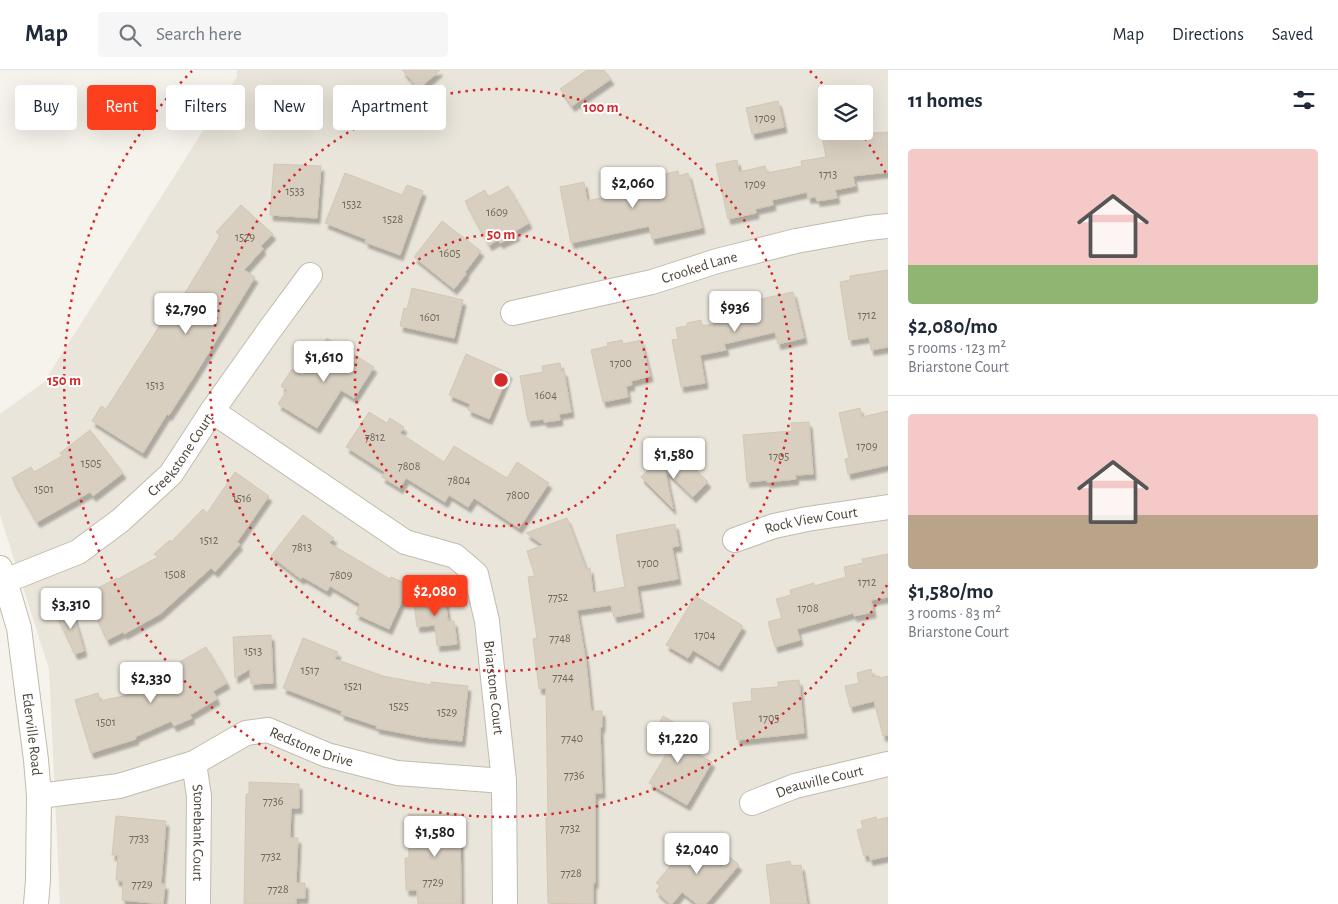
<!DOCTYPE html>
<meta charset="utf-8">
<style>
body{margin:0;font-family:"Alegreya Sans",sans-serif;background:#f6f6f7;color:#1f2937;height:100vh;display:flex;flex-direction:column;font-size:19px;white-space:nowrap}
*{box-sizing:border-box;margin:0}
p{font-size:16px;color:#747a83}
.icon{flex:none;width:28px;height:28px;fill:none;stroke:currentColor;stroke-width:2;stroke-linecap:round;stroke-linejoin:round}
.map{position:relative;flex:1;overflow:hidden}
.side{display:flex;flex-direction:column;background:#fff;width:450px}
.side>*{flex:none}
.hud{position:absolute;left:15px;top:15px;width:475px;height:45px;display:flex;gap:10px}
.fabs{position:absolute;left:818px;top:15px;display:grid;gap:10px}
.fabs a{display:grid;place-items:center;width:55px;height:55px;border-radius:5px;background:#fff;box-shadow:0 5px 20px #0002;font-size:25px}
.price{position:absolute;translate:-50% -42px;padding:0 11px;border-radius:5px;background:#fff;color:#222;font-size:16px;line-height:32px;filter:drop-shadow(0 1px 2px #0008)}
.price::after{content:'';position:absolute;left:50%;top:30px;width:15px;height:11px;margin-left:-8px;background:inherit;clip-path:polygon(0 0,100% 0,50% 100%)}
.price.active{background:#fc3f1d;color:#fff}
ul{padding:0;list-style:none}
li{display:grid;align-content:center;gap:10px;height:265px;padding:0 20px}
li+li{border-top:1px solid #e0e1e3}
li span{display:grid;place-items:center;height:155px;border-radius:5px;color:#555}
li>.icon{margin-inline-start:auto}
span .icon{width:90px;height:90px;fill:#fffc;stroke-width:1}
li b{font-size:21px}
h2{display:flex;justify-content:space-between;align-items:center;height:60px;padding:0 20px;font-size:21px}
.chip{padding:0 18px;border-radius:5px;background:#fff;box-shadow:0 5px 20px #0002;font-size:18px;line-height:45px}
.chip.active{background:#fc3f1d;color:#fff}
header{display:flex;align-items:center;gap:30px;box-sizing:border-box;height:70px;padding:0 25px;background:#fff;border-bottom:1px solid #e0e1e3}
header strong{font-size:24px}
nav{display:flex;gap:28px;margin-inline-start:auto;font-size:18px}
.search{width:350px;height:45px;background:#f6f6f7;display:flex;align-items:center;gap:12px;box-sizing:border-box;padding:0 18px;border-radius:5px;color:#747a83;font-size:19px}
main{display:flex;flex:1;min-height:0}
.map>svg:first-child{display:block}
.residential{fill:#eae5da;fill-rule:evenodd}
.building{fill:#d8cfc1;stroke:#d3c7b4;filter:url(#shadow)}
.lines{fill:none;stroke-linecap:round;stroke-linejoin:round}
.minor-casing{stroke:#c2bbae;stroke-width:26}
.minor{stroke:#fff;stroke-width:24}
.ring{fill:none;stroke:#d62828;stroke-width:2.5;stroke-dasharray:2.5 5}
.labels{text-anchor:middle;dominant-baseline:central;stroke-width:4;stroke-linejoin:round;paint-order:stroke}
.number-label{font-size:12px;fill:#6e675b}
.street-label{font-size:15px;fill:#4b4439;stroke:#fff}
.centre{fill:#d62828;stroke:#fff;stroke-width:2.5}
.ring-label{font-size:15px;text-anchor:middle;font-weight:bold;fill:#d62828;stroke:#fff;stroke-width:4;stroke-linejoin:round;paint-order:stroke}
</style>
<header>
<strong>Map</strong>
<div class="search"><svg class="icon" aria-label="search" viewBox="0 0 24 24"><circle cx="10" cy="10" r="6"/><path d="M15 15l6 6"/></svg>Search here</div>
<nav><a>Map</a><a>Directions</a><a>Saved</a></nav>
</header>
<main>
<div class="map">
<svg width="888" height="834" viewBox="0 0 888 834">
<defs>
<filter id="shadow"><feDropShadow dx="3" dy="5.5" stdDeviation="1" flood-color="#0004"/></filter>
</defs>
<rect width="100%" height="100%" fill="#f6f3ec"/>
<path class="residential" d="M 237,0 L 888,0 L 888,834 L 60,834 L 49,599 L 0,445 L 0,344 L 44,312 L 237,7 ZM 826,24 L 864,24 L 864,61 L 826,61 Z"/>
<g class="building">
<path d="M 402,0 L 440,0 L 419,19 Z"/>
<path d="M 587,0 L 604,0 L 611,9 L 572,36 L 560,19 Z"/>
<path d="M 778,31 L 784,57 L 752,64 L 746,38 Z"/>
<path d="M 821,61 L 845,61 L 846,65 L 888,62 L 888,102 L 853,106 L 855,116 L 835,120 L 837,128 L 817,131 L 816,127 L 808,128 L 807,122 L 772,130 L 773,135 L 755,139 L 756,143 L 728,149 L 716,94 L 737,90 L 739,102 L 765,96 L 767,103 L 802,96 L 801,91 L 826,87 Z"/>
<path d="M 274,94 L 321,96 L 317,148 L 270,145 Z"/>
<path d="M 678,101 L 679,106 L 688,103 L 702,158 L 652,169 L 649,156 L 571,173 L 560,117 L 584,112 L 587,131 L 640,120 L 637,111 Z"/>
<path d="M 345,103 L 402,125 L 407,115 L 423,121 L 400,185 L 365,172 L 366,169 L 325,153 Z"/>
<path d="M 508,116 L 529,153 L 515,161 L 517,165 L 500,173 L 498,170 L 489,175 L 465,131 L 485,120 L 488,127 Z"/>
<path d="M 241,135 L 273,164 L 261,176 L 263,179 L 244,200 L 255,207 L 193,308 L 169,345 L 167,344 L 143,383 L 92,351 L 101,336 L 106,339 L 177,229 L 180,231 L 220,166 L 216,162 Z"/>
<path d="M 442,151 L 481,181 L 465,202 L 466,204 L 454,219 L 414,187 Z"/>
<path d="M 888,200 L 888,277 L 871,280 L 869,267 L 849,270 L 840,212 L 850,210 L 850,206 Z"/>
<path d="M 412,218 L 463,230 L 454,268 L 400,256 L 404,238 L 407,239 Z"/>
<path d="M 793,222 L 804,268 L 778,274 L 775,262 L 724,274 L 726,280 L 700,285 L 705,313 L 681,317 L 672,270 L 678,269 L 676,258 L 687,256 L 687,253 L 701,250 L 702,256 L 737,250 L 733,233 L 760,227 L 761,229 Z"/>
<path d="M 327,268 L 374,297 L 354,328 L 341,320 L 317,358 L 278,334 L 287,320 L 281,316 L 292,299 L 303,306 Z"/>
<path d="M 622,270 L 623,274 L 641,270 L 650,306 L 631,311 L 632,315 L 626,316 L 628,327 L 603,332 L 591,280 L 608,276 L 607,273 Z"/>
<path d="M 466,284 L 509,303 L 489,349 L 468,340 L 470,334 L 449,325 Z"/>
<path d="M 560,293 L 561,301 L 564,301 L 571,342 L 559,344 L 560,350 L 544,352 L 544,349 L 528,351 L 520,306 L 543,302 L 542,296 Z"/>
<path d="M 860,338 L 862,347 L 888,341 L 888,395 L 848,404 L 845,389 L 849,388 L 839,343 Z"/>
<path d="M 369,342 L 387,353 L 390,348 L 404,357 L 400,363 L 444,392 L 454,376 L 507,408 L 517,392 L 549,413 L 519,458 L 474,428 L 468,437 L 449,425 L 445,432 L 406,408 L 400,418 L 382,407 L 385,402 L 346,377 Z"/>
<path d="M 809,352 L 813,404 L 795,405 L 796,409 L 767,412 L 767,410 L 747,412 L 743,365 L 792,361 L 791,353 Z"/>
<path d="M 90,360 L 123,403 L 93,426 L 90,422 L 37,452 L 12,408 L 31,397 L 34,402 L 62,386 L 60,383 Z"/>
<path d="M 663,386 L 665,400 L 690,394 L 708,412 L 693,427 L 665,400 L 673,439 L 641,407 Z"/>
<path d="M 235,402 L 269,426 L 237,472 L 240,474 L 215,502 L 211,498 L 160,544 L 124,564 L 123,562 L 107,570 L 86,524 L 117,508 L 118,509 L 158,487 L 154,484 L 170,470 L 171,472 L 203,439 L 207,443 Z"/>
<path d="M 303,445 L 334,468 L 329,473 L 390,509 L 391,507 L 409,515 L 389,559 L 356,544 L 360,534 L 330,516 L 327,521 L 303,507 L 301,509 L 271,486 Z"/>
<path d="M 567,448 L 586,499 L 590,498 L 593,523 L 625,517 L 616,465 L 675,454 L 679,476 L 672,477 L 678,509 L 637,516 L 641,542 L 614,547 L 611,535 L 577,540 L 586,592 L 591,641 L 602,641 L 602,657 L 600,657 L 602,723 L 595,723 L 595,813 L 593,813 L 593,834 L 548,833 L 546,748 L 548,748 L 546,618 L 539,619 L 533,569 L 537,568 L 528,507 L 535,506 L 527,481 L 543,475 L 526,463 Z"/>
<path d="M 888,484 L 888,527 L 871,530 L 873,542 L 854,546 L 853,543 L 797,559 L 800,570 L 775,577 L 768,552 L 782,548 L 776,529 L 791,525 L 790,520 L 814,513 L 814,516 L 846,507 L 844,497 L 863,493 L 862,489 Z"/>
<path d="M 444,522 L 448,551 L 454,551 L 457,574 L 437,576 L 435,555 L 417,557 L 413,525 Z"/>
<path d="M 695,526 L 743,556 L 719,596 L 693,580 L 688,588 L 666,575 Z"/>
<path d="M 71,537 L 84,581 L 75,584 L 56,544 Z"/>
<path d="M 271,565 L 273,613 L 251,614 L 250,599 L 235,608 L 233,567 Z"/>
<path d="M 303,568 L 338,582 L 335,589 L 383,606 L 431,615 L 431,612 L 468,616 L 462,671 L 423,667 L 376,658 L 377,656 L 341,644 L 342,641 L 283,618 Z"/>
<path d="M 206,577 L 227,613 L 213,621 L 217,629 L 190,645 L 192,648 L 174,656 L 171,651 L 135,667 L 136,669 L 91,683 L 75,630 L 98,623 L 100,631 L 141,622 L 141,624 L 180,606 L 174,595 Z"/>
<path d="M 871,599 L 873,607 L 879,606 L 880,608 L 888,606 L 888,665 L 883,666 L 874,631 L 850,637 L 845,616 L 859,613 L 857,603 Z"/>
<path d="M 799,610 L 804,663 L 737,670 L 733,633 L 752,631 L 751,619 L 778,617 L 778,612 Z"/>
<path d="M 663,646 L 684,658 L 681,665 L 695,673 L 682,675 L 712,692 L 687,735 L 649,713 L 671,676 L 652,666 Z"/>
<path d="M 249,712 L 299,714 L 299,738 L 291,738 L 290,768 L 298,768 L 296,813 L 305,813 L 305,828 L 296,828 L 296,834 L 244,834 L 246,724 L 249,724 Z"/>
<path d="M 408,744 L 460,744 L 461,834 L 418,834 L 417,820 L 406,820 L 405,788 L 409,788 Z"/>
<path d="M 116,746 L 166,751 L 161,814 L 165,814 L 163,834 L 122,830 L 123,811 L 116,810 L 118,785 L 112,785 Z"/>
<path d="M 876,747 L 877,750 L 888,747 L 888,786 L 870,790 L 869,785 L 864,786 L 857,760 L 863,758 L 861,751 Z"/>
<path d="M 700,769 L 710,777 L 713,773 L 739,795 L 706,834 L 697,834 L 682,822 L 672,834 L 670,834 L 656,821 L 660,816 L 656,813 L 672,794 L 676,797 Z"/>
<path d="M 790,791 L 791,796 L 801,795 L 807,834 L 771,834 L 766,795 Z"/>
</g>
<g class="lines">
<g class="minor-casing">
<g id="minor">
<path id="s1" d="M 513,243 L 652,212 L 717,191 L 796,171 L 868,158 L 888,156"/>
<path id="s2" d="M 212,341 L 405,472 L 455,486 L 476,504 L 487,551 L 504,711 L 505,834"/>
<path id="s3" d="M 735,470 L 774,456 L 807,449 L 888,437"/>
<path id="s4" d="M 0,498 L 5,511 L 19,558 L 36,690 L 39,726 L 38,810 L 36,834"/>
<path id="s5" d="M 5,511 L 78,482 L 121,450 L 171,404 L 212,341 L 268,262 L 310,205"/>
<path id="s6" d="M 194,693 L 199,726 L 198,834"/>
<path id="s7" d="M 39,726 L 119,716 L 194,693 L 246,663 L 268,660 L 327,685 L 397,703 L 504,711"/>
<path id="s8" d="M 752,733 L 795,716 L 888,694"/>
</g>
</g>
<use href="#minor" class="minor"/>
</g>
<g class="ring">
<circle cx="501" cy="310" r="146"/>
<circle cx="501" cy="310" r="291"/>
<path d="M887 515A437 437 0 1 1 192 1M810 1A437 437 0 0 1 831 23M861 62A437 437 0 0 1 887 105"/>
</g>
<g class="labels">
<g class="number-label">
<text x="765" y="48">1709</text>
<text x="828" y="104">1713</text>
<text x="755" y="114">1709</text>
<text x="295" y="121">1533</text>
<text x="352" y="134">1532</text>
<text x="497" y="142">1609</text>
<text x="393" y="149">1528</text>
<text x="245" y="167">1529</text>
<text x="450" y="183">1605</text>
<text x="867" y="245">1712</text>
<text x="430" y="247">1601</text>
<text x="621" y="293">1700</text>
<text x="155" y="315">1513</text>
<text x="546" y="325">1604</text>
<text x="375" y="367">7812</text>
<text x="867" y="376">1709</text>
<text x="779" y="386">1705</text>
<text x="91" y="393">1505</text>
<text x="409" y="396">7808</text>
<text x="459" y="410">7804</text>
<text x="44" y="419">1501</text>
<text x="518" y="425">7800</text>
<text x="242" y="428">1516</text>
<text x="209" y="470">1512</text>
<text x="302" y="477">7813</text>
<text x="648" y="493">1700</text>
<text x="175" y="504">1508</text>
<text x="341" y="505">7809</text>
<text x="867" y="512">1712</text>
<text x="558" y="527">7752</text>
<text x="808" y="538">1708</text>
<text x="705" y="565">1704</text>
<text x="560" y="568">7748</text>
<text x="253" y="581">1513</text>
<text x="310" y="600">1517</text>
<text x="563" y="607">7744</text>
<text x="353" y="616">1521</text>
<text x="399" y="636">1525</text>
<text x="447" y="642">1529</text>
<text x="769" y="648">1705</text>
<text x="106" y="652">1501</text>
<text x="572" y="668">7740</text>
<text x="574" y="705">7736</text>
<text x="273" y="731">7736</text>
<text x="570" y="758">7732</text>
<text x="139" y="768">7733</text>
<text x="271" y="786">7732</text>
<text x="571" y="803">7728</text>
<text x="433" y="812">7729</text>
<text x="142" y="814">7729</text>
<text x="278" y="819">7728</text>
</g>
<g class="street-label">
<text stroke="none"><textPath href="#s1" startOffset="192">Crooked Lane</textPath></text>
<text stroke="none"><textPath href="#s5" startOffset="221">Creekstone Court</textPath></text>
<text stroke="none"><textPath href="#s3" startOffset="79">Rock View Court</textPath></text>
<text stroke="none"><textPath href="#s2" startOffset="428">Briarstone Court</textPath></text>
<text stroke="none"><textPath href="#s4" startOffset="170">Ederville Road</textPath></text>
<text stroke="none"><textPath href="#s7" startOffset="288">Redstone Drive</textPath></text>
<text stroke="none"><textPath href="#s8" startOffset="71">Deauville Court</textPath></text>
<text stroke="none"><textPath href="#s6" startOffset="70">Stonebank Court</textPath></text>
</g>
</g>
<circle cx="501" cy="310" r="8" class="centre"/>
<g class="ring-label">
<text x="601" y="42">100 m</text>
<text x="501" y="169">50 m</text>
<text x="64" y="315">150 m</text>
</g>
</svg>
<div class="fabs">
<a><svg class="icon" aria-label="layers" viewBox="0 0 24 24"><path d="M12 4l9 5-9 5-9-5zM3 14l9 5 9-5"/></svg></a>
</div>
<b class="price" style="left:633px;top:139px">$2,060</b>
<b class="price" style="left:735px;top:263px">$936</b>
<b class="price" style="left:186px;top:265px">$2,790</b>
<b class="price" style="left:324px;top:313px">$1,610</b>
<b class="price" style="left:674px;top:410px">$1,580</b>
<b class="price active" style="left:435px;top:547px">$2,080</b>
<b class="price" style="left:71px;top:560px">$3,310</b>
<b class="price" style="left:151px;top:634px">$2,330</b>
<b class="price" style="left:678px;top:694px">$1,220</b>
<b class="price" style="left:435px;top:788px">$1,580</b>
<b class="price" style="left:697px;top:805px">$2,040</b>
<div class="hud">
<a class="chip">Buy</a>
<a class="chip active">Rent</a>
<a class="chip">Filters</a>
<a class="chip">New</a>
<a class="chip">Apartment</a>
</div>
</div>
<section class="side">
<h2>11 homes<svg class="icon" aria-label="filters" viewBox="0 0 24 24"><path d="M4 7h16M4 17h16"/><circle cx="9" cy="7" r="2"/><circle cx="15" cy="17" r="2"/></svg></h2>
<ul>
<li><span style="background:linear-gradient(#f6c9c9 75%,#8fb573 0)"><svg class="icon" aria-label="home" viewBox="0 0 24 24"><path d="M3 11l9-7 9 7M6 9v11h12V9"/></svg></span><div><b>$2,080/mo</b><p>5 rooms · 123 m²</p><p>Briarstone Court</p></div></li>
<li><span style="background:linear-gradient(#f6c9c9 65%,#b9a48a 0)"><svg class="icon" aria-label="home" viewBox="0 0 24 24"><path d="M3 11l9-7 9 7M6 9v11h12V9"/></svg></span><div><b>$1,580/mo</b><p>3 rooms · 83 m²</p><p>Briarstone Court</p></div></li>
</ul>
</section>
</main>
